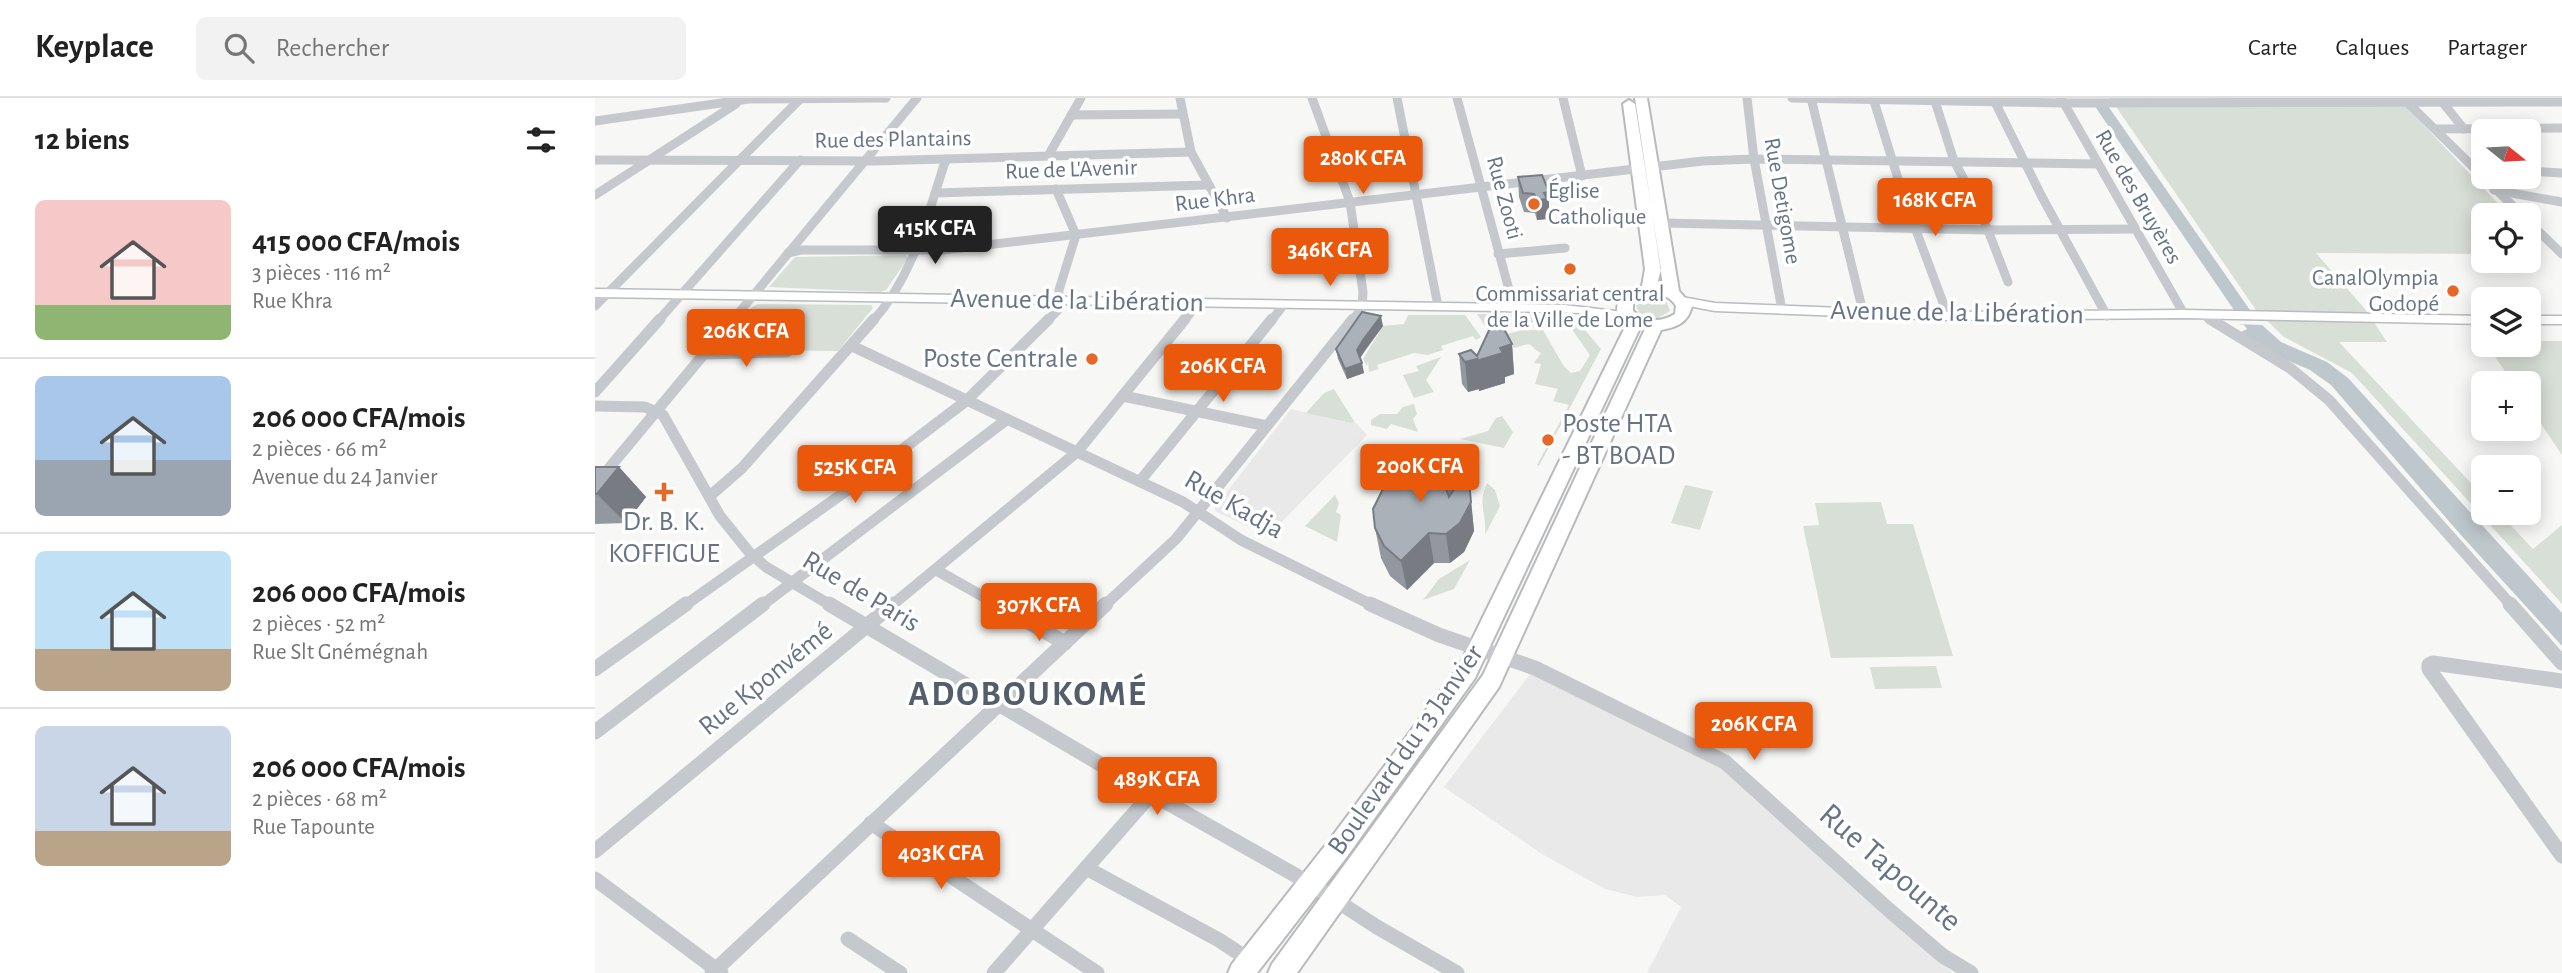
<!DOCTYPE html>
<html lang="fr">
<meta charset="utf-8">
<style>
body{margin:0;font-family:"Alegreya Sans",sans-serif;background:#f2f2f2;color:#222;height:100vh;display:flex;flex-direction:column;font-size:26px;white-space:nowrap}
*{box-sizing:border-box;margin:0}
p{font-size:23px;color:#767676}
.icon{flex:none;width:38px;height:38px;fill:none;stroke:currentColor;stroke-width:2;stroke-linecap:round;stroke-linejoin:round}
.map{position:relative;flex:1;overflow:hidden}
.details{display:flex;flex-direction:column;background:#fff;width:595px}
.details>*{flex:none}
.needle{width:46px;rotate:108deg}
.fabs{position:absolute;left:1876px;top:21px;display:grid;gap:14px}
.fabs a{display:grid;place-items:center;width:70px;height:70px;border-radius:10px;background:#fff;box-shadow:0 4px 18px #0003;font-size:35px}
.price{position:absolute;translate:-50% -60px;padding:0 16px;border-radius:7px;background:#ea580c;color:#fff;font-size:23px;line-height:46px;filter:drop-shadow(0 2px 4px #0008)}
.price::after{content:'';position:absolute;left:50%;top:42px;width:21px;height:16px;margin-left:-10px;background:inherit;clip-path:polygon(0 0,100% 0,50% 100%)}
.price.active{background:#222;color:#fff}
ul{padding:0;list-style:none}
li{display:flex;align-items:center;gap:21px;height:175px;padding:0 35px}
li+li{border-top:2px solid #e0e0e0}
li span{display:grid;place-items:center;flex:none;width:196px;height:140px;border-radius:10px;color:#555}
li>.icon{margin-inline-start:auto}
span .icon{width:84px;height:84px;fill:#fffc;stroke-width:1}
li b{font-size:30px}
h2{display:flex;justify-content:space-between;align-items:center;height:84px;padding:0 35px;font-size:30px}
header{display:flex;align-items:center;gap:42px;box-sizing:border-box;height:98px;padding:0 35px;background:#fff;border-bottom:2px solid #e0e0e0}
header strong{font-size:33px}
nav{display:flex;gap:38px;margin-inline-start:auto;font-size:24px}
.search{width:490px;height:63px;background:#f2f2f2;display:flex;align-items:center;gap:18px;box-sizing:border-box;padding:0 24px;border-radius:10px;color:#767676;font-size:26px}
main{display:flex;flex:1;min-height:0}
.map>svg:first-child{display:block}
.built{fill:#e8e9e8}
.green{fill:#d8dfd6}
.water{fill:#bec7cc}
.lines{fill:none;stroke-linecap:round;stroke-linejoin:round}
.major-casing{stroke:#b8bbc0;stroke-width:3}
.highway-casing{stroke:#b8babe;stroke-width:4}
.minor-far2{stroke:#c5c8cc;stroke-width:9}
.minor-far1{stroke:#c5c8cc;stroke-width:11}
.minor{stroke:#c5c8cc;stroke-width:15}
.major{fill:#fff;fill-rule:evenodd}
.highway{fill:#fff;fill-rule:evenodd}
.wall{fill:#93989f}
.shaded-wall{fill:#787c82}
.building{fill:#abb1b9;stroke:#787c82;stroke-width:2}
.poi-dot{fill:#e66826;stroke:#fff;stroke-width:2.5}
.labels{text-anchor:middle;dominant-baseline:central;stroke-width:7;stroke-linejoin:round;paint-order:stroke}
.far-street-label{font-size:23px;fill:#667486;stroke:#fff}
.far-poi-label{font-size:23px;fill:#667486;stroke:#fff;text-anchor:start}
.street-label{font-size:28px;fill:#667486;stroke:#fff}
.poi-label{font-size:28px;fill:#667486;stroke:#fff;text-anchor:end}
.near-street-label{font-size:33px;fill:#667486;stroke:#fff}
.district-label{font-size:35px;font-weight:bold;letter-spacing:2px;fill:#545e6b;stroke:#fff}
</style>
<header>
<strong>Keyplace</strong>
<div class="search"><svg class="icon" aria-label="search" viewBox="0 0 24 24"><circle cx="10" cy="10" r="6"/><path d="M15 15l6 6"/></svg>Rechercher</div>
<nav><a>Carte</a><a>Calques</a><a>Partager</a></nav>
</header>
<main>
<section class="details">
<h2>12 biens<svg class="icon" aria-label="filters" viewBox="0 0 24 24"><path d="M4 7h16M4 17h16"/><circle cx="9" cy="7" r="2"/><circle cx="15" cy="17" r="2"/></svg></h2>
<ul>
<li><span style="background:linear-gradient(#f6c9c9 75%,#8fb573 0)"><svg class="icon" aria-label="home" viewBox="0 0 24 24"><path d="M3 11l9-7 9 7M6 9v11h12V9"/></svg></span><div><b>415 000 CFA/mois</b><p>3 pièces · 116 m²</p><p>Rue Khra</p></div></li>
<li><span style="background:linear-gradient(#a9c7e8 60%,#9aa5b1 0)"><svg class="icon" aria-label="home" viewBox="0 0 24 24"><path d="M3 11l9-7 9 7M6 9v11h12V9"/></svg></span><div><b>206 000 CFA/mois</b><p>2 pièces · 66 m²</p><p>Avenue du 24 Janvier</p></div></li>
<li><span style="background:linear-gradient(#bfe0f5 70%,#b9a48a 0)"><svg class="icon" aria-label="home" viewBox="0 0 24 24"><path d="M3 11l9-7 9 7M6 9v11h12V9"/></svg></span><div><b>206 000 CFA/mois</b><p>2 pièces · 52 m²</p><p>Rue Slt Gnémégnah</p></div></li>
<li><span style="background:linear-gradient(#c9d6e8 75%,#b9a48a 0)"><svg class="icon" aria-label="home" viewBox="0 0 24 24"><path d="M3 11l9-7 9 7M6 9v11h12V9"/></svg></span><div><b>206 000 CFA/mois</b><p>2 pièces · 68 m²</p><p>Rue Tapounte</p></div></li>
</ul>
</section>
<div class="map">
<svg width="1967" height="875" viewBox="0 0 1967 875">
<rect width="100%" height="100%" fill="#f7f8f5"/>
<g class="built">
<path d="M 696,311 L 755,325 L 759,323 L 772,337 L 673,438 L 620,413 L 620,409 Z"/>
<path d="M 936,575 L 1128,669 L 1358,875 L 1052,875 L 1086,809 L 1070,797 L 1042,799 L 1010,791 L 947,756 L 849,689 Z"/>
</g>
<g class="green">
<path d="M 1515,0 L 1803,0 L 1914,117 L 1888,117 L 1888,156 L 1721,155 L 1770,211 L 1792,244 L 1744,244 L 1888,398 L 1888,415 L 1904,415 L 1938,451 L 1967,427 L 1967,506 L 1757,275 L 1689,239 L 1661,212 Z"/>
<path d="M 311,157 L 313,160 L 291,192 L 285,194 L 174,189 L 200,159 Z"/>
<path d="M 1050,200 L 1071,203 L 1075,213 L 1063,220 L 1046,218 L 1041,208 Z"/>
<path d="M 163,206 L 276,207 L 278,210 L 243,253 L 122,252 L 157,209 Z"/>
<path d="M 882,216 L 978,218 L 1006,251 L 944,368 L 942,367 L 974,307 L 958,303 L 963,291 L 940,286 L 946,266 L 939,265 L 946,255 C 930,246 942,243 919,250 L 911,236 L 928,232 L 948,232 L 968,267 L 976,275 L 985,273 L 995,257 L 971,223 L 918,225 L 918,228 L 913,229 L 911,226 L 902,227 L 894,234 Z"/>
<path d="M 813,217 L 870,217 L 886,239 L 881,242 L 878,238 L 846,248 L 848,252 L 833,257 L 819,255 L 782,267 L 784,271 L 774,274 L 773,263 L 772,268 L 768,261 L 788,228 L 809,226 Z"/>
<path d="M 1934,243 L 1967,243 L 1967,357 L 1934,308 L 1934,285 L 1918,285 L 1892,247 L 1934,247 Z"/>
<path d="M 846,259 L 831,282 L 839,294 L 819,300 L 808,277 L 824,273 L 821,268 Z"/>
<path d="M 739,291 L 759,323 L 756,325 L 711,315 L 729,295 Z"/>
<path d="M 819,306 L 822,316 L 818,321 L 823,334 L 796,326 L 792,331 L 776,327 L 776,322 L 785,316 L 802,316 L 808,309 Z"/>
<path d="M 907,318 L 918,334 L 909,350 L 865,341 L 893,333 L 901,320 Z"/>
<path d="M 892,385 L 900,392 L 905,408 L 890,437 C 892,414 882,407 892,385 Z"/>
<path d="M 1090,387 L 1118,393 L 1105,432 L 1076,425 Z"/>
<path d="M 740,397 L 744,405 L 741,414 L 746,417 L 742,444 L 710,428 Z"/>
<path d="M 1286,404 L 1292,426 L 1318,426 L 1358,558 L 1236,560 L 1208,428 L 1224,427 L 1220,405 Z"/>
<path d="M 875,462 L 859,491 L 828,502 L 844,481 Z"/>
<path d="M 1341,568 L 1347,590 L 1280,591 L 1275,569 Z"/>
</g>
<g class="water">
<path d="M 1499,7 L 1513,8 L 1657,215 L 1641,215 Z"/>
<path d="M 1642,226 L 1667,227 L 1686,244 L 1732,264 L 1753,280 L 1967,515 L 1967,548 L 1865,436 L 1736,287 L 1715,272 L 1675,255 L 1646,234 L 1652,231 L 1649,227 Z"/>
</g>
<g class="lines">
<g class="major-casing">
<g id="major">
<path d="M 0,191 L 969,207 L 1038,215 L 1039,218 L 1033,222 L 985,215 L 905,213 L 0,199 Z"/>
<path d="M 1087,199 L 1120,205 L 1353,214 L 1589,212 L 1888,218 L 1888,226 L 1589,220 L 1353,222 L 1120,213 L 1083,206 L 1083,200 Z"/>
<rect x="1934" y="218" width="33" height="8"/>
</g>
</g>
<g class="highway-casing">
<path id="highway" d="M 1040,0 L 1052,0 L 1084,193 L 1097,208 C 1093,225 1082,229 1066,232 L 904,589 L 702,875 L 673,875 L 677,866 L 888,577 L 1050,231 L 1045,230 L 880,580 L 751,760 L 662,875 L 633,875 L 637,866 L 733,744 L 864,568 L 1032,225 L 1022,214 C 1022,197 1032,193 1047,188 L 1050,171 L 1028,6 L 1034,2 L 1040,6 L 1066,171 L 1062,187 L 1068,188 ZM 1055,196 C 1066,196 1075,198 1081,208 L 1080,216 C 1065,225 1051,224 1038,213 L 1038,205 L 1042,199 Z"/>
</g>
<g class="minor-far2">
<path d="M 585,0 L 596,54 L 632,120"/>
<path d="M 717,0 L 755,104 L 768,194 L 767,210 L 757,223"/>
<path d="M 802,0 L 843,208"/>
<path d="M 862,0 L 919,210"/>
<path d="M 968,0 L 987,78"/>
<path d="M 1152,0 L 1159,61 L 1187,212"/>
<path d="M 1197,0 L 1468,5 L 1967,4"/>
<path d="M 1216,0 L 1268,214"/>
<path d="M 1278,0 L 1309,100 L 1353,218"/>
<path d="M 1339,0 L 1359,63 L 1384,109 L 1413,184"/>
<path d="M 1398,0 L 1446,97 L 1512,218"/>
<path d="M 1466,0 L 1589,216"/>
<path d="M 1844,0 L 1869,31"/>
<path d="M 1810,2 L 1927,117"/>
<path d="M 476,17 L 587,16"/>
<path d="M 0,23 L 154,1 L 291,0"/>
<path d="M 1840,31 L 1967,30"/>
<path d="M 453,58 L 486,0"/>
<path d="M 0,62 L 278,63 L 596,54"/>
<path d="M 1934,73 L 1967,75"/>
<path d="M 461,91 L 481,137"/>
<path d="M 1899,92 L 1967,104"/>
<path d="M 340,95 L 613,87"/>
<path d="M 0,97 L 141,6"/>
<path d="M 1934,124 L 1967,156"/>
<path d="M 1067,125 L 1392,132 L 1539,131"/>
<path d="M 193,155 L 206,152 L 348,152 L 1108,63 L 1159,61 L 1502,66"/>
<path d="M 903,156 L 970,150"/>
<path d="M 0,208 L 205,1"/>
<path d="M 1610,218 L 1618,223"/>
<path d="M 63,223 L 205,62"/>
<path d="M 137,223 L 322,0"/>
<path d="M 278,223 C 319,177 332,118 351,61"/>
<path d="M 452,223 L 463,212 L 464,192 L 481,137"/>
<path d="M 589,223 L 604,204"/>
<path d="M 676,223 L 687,209"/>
</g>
<g class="minor-far1">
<path d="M 1615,221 L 1695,270 L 1734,302 L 1917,508"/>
<path d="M 257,248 L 588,404 L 646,442 L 779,508"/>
<path d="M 110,256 L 192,254"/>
<path d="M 0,294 L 65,221"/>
<path d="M 528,298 L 672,328"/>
<path d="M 0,308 L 50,309 L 68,317 L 125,418 L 154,454 L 171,469 L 237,508"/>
<path d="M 545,383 L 677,221"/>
<path d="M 0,387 L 138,221"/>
<path d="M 115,398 L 147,370 L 279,221"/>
<path d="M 341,472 L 405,508"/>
<path d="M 89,508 L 271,379 L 371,303 L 454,221"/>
<path d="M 166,508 L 411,322"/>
<path d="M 296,508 L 482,354 L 590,221"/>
<path d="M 509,508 L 581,441 L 758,221"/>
</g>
<g class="minor">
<path d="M 234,506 L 534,683 L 716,786 L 782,829 L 862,875"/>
<path d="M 402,506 L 470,545"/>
<path d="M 775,506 L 844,537 L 940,570 L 1130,664 L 1294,812 L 1348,858 L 1376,875"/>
<path d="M 1915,506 L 1967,565"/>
<path d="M 0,571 L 91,506"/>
<path d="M 1967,583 L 1838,565 L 1834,567 L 1834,571 L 1967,758"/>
<path d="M 0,634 L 168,506"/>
<path d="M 276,725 L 502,875"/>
<path d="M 0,753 L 298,506"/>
<path d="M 491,770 L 624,842 L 656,863"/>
<path d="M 0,781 L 126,875"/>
<path d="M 253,841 L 305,875"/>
<path d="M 117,875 L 511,506"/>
<path d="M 399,875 L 557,695"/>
</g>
<use href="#major" class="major"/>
<use href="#highway" class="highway"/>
</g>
<g class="wall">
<path d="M 947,77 L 954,114 L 952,114 L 952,121 L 942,122 L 940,115 L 929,114 L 924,99 L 923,79 Z"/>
<path d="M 788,228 L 765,260 L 769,275 L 752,281 L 743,261 L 741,251 Z"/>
<path d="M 917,246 L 919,276 L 910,279 L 910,285 L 884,293 L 884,291 L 873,294 L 867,286 L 864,256 L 882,258 Z"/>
<path d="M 869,352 L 872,381 L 874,383 L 879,433 L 869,454 L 855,465 L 839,465 L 812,492 L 795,478 L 786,460 L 780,430 L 844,355 Z"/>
<path d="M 0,369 L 24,369 L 51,399 L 31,425 L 0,426 Z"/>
</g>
<g class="shaded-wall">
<path d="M 954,94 L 954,114 L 952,114 L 952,121 L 942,122 L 941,102 L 949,95 Z"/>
<path d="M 786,218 L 788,228 L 770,252 L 764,262 L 762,252 L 768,242 Z"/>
<path d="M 917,246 L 919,276 L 910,279 L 910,285 L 884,293 L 884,291 L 873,294 L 870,264 Z"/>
<path d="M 767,265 L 769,275 L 752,281 L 750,271 Z"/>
<path d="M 869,352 L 873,382 L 872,399 L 868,369 Z"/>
<path d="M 24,369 L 51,399 L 31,425 L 2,396 Z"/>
<path d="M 874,383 L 879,433 L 869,454 L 855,465 L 851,436 Z"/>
<path d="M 834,435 L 839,465 L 812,492 L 806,463 Z"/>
</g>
<g class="building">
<path d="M 947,77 L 954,94 L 949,95 L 952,101 L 941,102 L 939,96 L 928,95 L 923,79 Z"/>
<path d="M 767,214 L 786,218 L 768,242 L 762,252 L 767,265 L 750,271 L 741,251 Z"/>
<path d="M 906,225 L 917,246 L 905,250 L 908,255 L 881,263 L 882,261 L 870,264 L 864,256 L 876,252 L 882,258 L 896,228 Z"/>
<path d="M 869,352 L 868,369 L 844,370 L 854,399 L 869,376 L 874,383 L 876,404 L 865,425 L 851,436 L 834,435 L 806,463 L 789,448 L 780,430 L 778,411 L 792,383 L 820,363 L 844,355 Z"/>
<path d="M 0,369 L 24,369 L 2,396 L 0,396 Z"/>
</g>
<g class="poi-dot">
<circle cx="939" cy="106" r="7"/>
<circle cx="975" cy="171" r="7"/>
<circle cx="1858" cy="193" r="7"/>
<circle cx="497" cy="261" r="7"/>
<circle cx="953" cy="342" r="7"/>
<path d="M65.5 383.5h7v7h7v7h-7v7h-7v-7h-7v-7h7z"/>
</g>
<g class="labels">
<g class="far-street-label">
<text transform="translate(298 42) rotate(-1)">Rue des Plantains</text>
<text transform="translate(476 72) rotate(-2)">Rue de L'Avenir</text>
<text transform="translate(1543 99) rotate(60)">Rue des Bruyères</text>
<text transform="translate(909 100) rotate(75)">Rue Zooti</text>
<text transform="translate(620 102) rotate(-7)">Rue Khra</text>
<text transform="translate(1187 103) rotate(80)">Rue Detigome</text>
</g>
<g class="far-poi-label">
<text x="953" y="93">Église<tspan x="953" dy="26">Catholique</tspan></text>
<text x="1844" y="180" text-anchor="end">CanalOlympia<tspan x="1844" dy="26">Godopé</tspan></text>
<text x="975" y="196" text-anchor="middle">Commissariat central<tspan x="975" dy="26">de la Ville de Lome</tspan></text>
</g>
<g class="street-label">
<text transform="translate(482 203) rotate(1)">Avenue de la Libération</text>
<text transform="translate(1362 215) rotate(1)">Avenue de la Libération</text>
<text transform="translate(639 407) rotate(30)">Rue Kadja</text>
<text transform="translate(266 494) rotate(31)">Rue de Paris</text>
<text transform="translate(171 581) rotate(-39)">Rue Kponvémé</text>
<text transform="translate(811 652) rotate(-55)">Boulevard du 13 Janvier</text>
</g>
<g class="poi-label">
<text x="483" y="261">Poste Centrale</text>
<text x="967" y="326" text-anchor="start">Poste HTA<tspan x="967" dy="32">- BT BOAD</tspan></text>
<text x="69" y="424" text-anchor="middle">Dr. B. K.<tspan x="69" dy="32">KOFFIGUE</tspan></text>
</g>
<g class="near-street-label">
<text transform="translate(1295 770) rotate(41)">Rue Tapounte</text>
</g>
<g class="district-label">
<text x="433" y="596">ADOBOUKOMÉ</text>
</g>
</g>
</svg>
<div class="fabs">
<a><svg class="needle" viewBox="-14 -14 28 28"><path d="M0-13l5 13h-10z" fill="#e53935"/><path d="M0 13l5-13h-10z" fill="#767676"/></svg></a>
<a><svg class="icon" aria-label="locate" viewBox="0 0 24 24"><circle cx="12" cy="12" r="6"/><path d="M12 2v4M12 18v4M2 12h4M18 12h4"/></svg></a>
<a><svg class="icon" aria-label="layers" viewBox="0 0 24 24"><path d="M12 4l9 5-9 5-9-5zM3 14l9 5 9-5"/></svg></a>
<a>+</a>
<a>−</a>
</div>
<b class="price" style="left:768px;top:98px">280K CFA</b>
<b class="price" style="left:1340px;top:140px">168K CFA</b>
<b class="price active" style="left:340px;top:168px">415K CFA</b>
<b class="price" style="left:735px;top:190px">346K CFA</b>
<b class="price" style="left:151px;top:271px">206K CFA</b>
<b class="price" style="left:628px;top:306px">206K CFA</b>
<b class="price" style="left:825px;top:406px">200K CFA</b>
<b class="price" style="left:260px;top:407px">525K CFA</b>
<b class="price" style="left:444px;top:545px">307K CFA</b>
<b class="price" style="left:1159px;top:664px">206K CFA</b>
<b class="price" style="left:562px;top:719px">489K CFA</b>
<b class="price" style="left:346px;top:793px">403K CFA</b>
</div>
</main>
